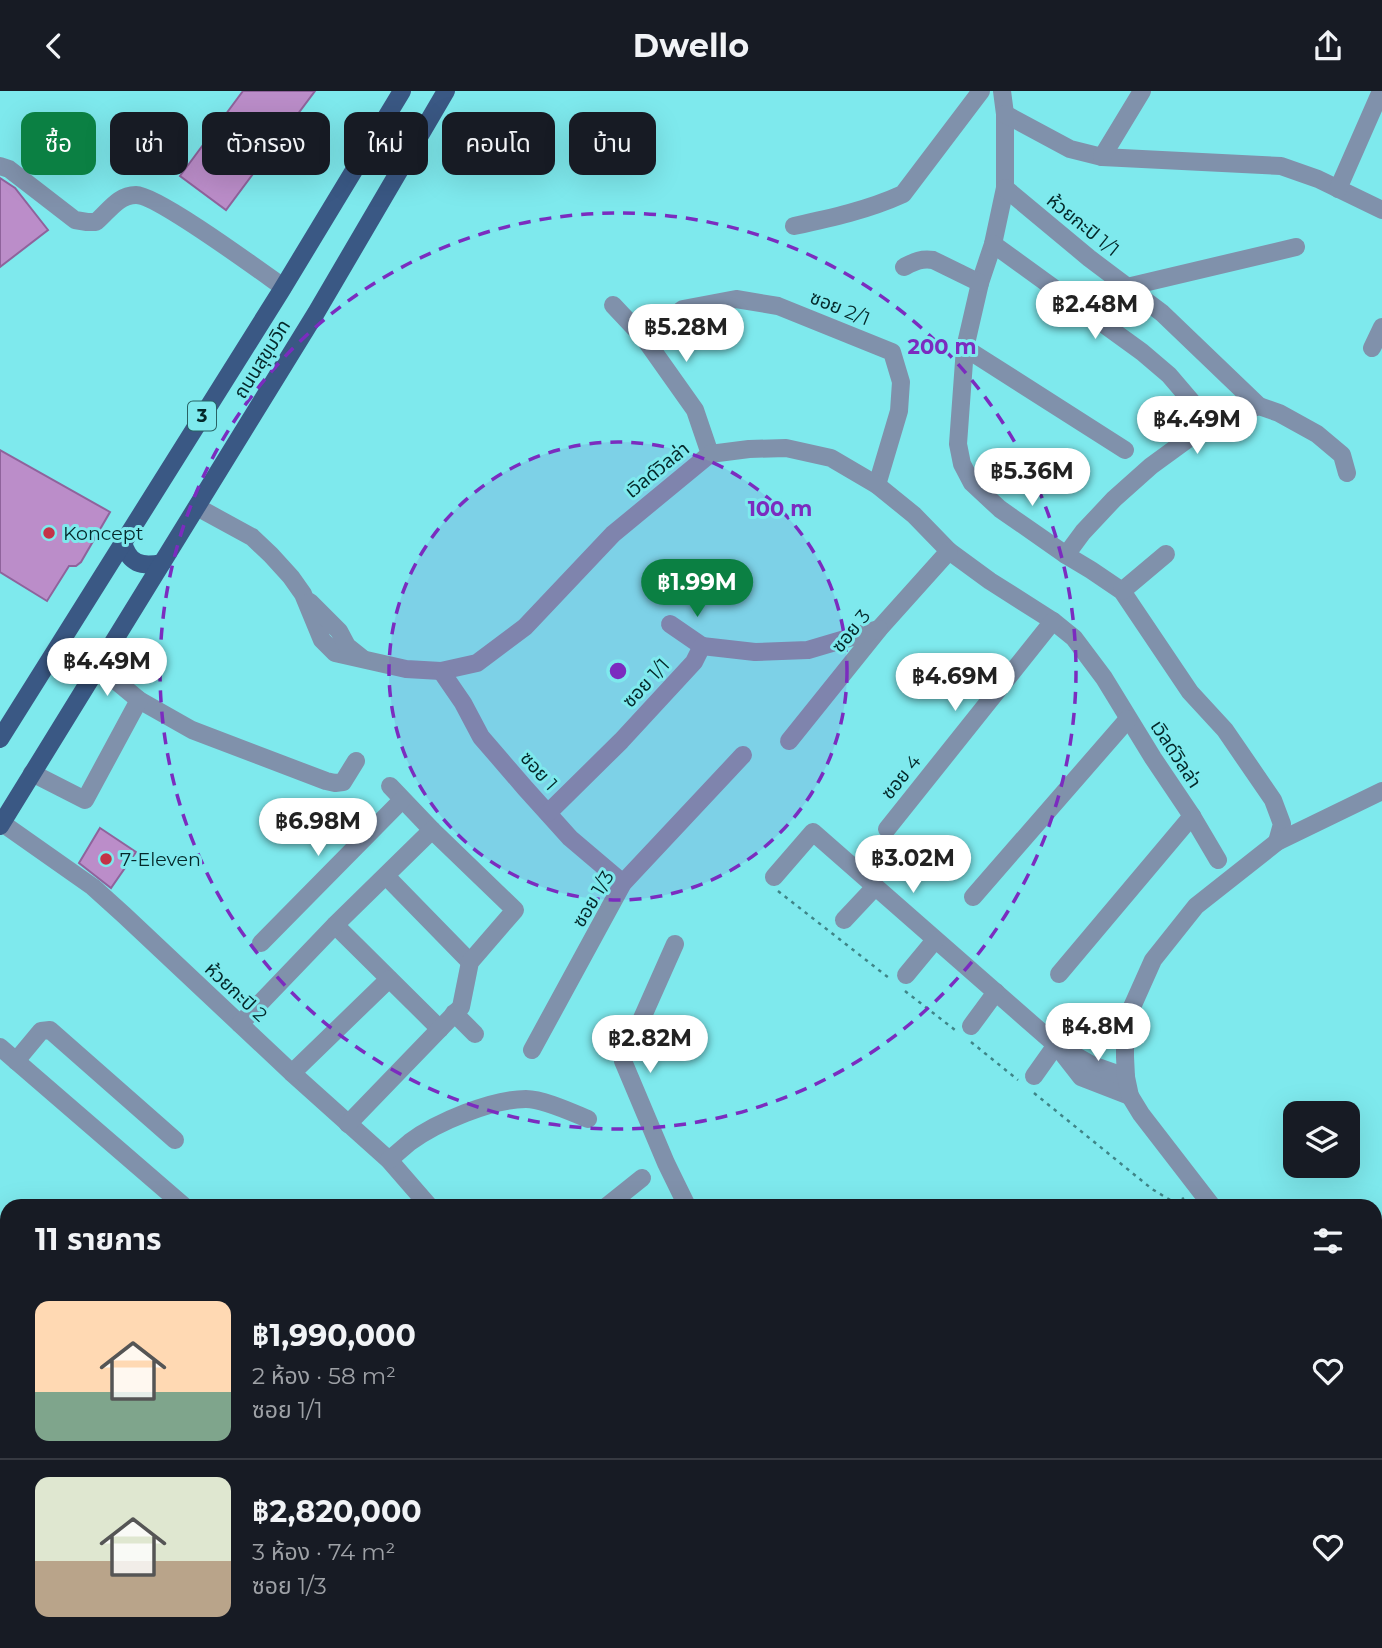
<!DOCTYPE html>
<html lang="th">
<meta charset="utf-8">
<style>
body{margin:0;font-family:Montserrat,"Noto Sans Thai",sans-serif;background:#20242c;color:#f1f3f6;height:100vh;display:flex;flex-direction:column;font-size:26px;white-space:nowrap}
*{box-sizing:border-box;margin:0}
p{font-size:23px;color:#9ea1a6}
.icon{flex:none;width:38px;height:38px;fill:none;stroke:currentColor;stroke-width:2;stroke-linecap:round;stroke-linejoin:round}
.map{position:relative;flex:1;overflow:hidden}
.drawer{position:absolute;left:0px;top:1108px;width:1382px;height:450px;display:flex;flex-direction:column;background:#171b24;border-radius:21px 21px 0 0;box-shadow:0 7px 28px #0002}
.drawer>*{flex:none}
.guide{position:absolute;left:21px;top:21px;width:700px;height:63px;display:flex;gap:14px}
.buttons{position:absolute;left:1283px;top:1010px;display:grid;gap:14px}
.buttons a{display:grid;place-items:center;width:77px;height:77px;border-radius:14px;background:#171b24;box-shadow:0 7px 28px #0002;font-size:35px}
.price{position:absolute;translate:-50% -60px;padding:0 16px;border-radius:24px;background:#fff;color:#222;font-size:23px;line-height:46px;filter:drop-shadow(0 2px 4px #0008)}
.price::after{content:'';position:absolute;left:50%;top:42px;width:21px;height:16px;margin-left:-10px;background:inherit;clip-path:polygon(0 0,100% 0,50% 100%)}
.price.active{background:#0b8043;color:#fff}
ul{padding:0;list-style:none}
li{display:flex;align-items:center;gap:21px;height:175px;padding:0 35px}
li+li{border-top:2px solid #363941}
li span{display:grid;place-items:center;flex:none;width:196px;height:140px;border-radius:14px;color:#555}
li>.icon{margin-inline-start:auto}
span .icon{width:84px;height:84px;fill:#fffc;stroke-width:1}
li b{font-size:30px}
h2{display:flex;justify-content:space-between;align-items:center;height:84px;padding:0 35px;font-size:30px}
.pill{padding:0 24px;border-radius:14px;background:#171b24;box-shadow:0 7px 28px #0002;font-size:24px;line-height:63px}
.pill.active{background:#0b8043;color:#fff}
header{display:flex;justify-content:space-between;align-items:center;height:91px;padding:0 35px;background:#171b24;font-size:32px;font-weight:700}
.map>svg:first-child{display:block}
.building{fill:#bb8dc9;stroke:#8f639c;stroke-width:2}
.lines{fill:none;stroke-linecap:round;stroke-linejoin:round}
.path{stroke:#3f8588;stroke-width:2.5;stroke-dasharray:3.5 5;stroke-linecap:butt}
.minor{stroke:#8091ab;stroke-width:18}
.major{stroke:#3a5884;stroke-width:18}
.highway{stroke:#214375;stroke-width:21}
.ring{fill:none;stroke:#7b2cbf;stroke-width:3.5;stroke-dasharray:12 9}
.poi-dot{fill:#c43347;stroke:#7ee9ed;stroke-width:2.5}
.labels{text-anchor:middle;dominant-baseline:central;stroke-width:6;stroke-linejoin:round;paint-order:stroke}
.shield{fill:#7ee9ed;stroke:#296264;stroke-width:2}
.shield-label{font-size:18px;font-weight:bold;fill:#04282a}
.street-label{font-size:19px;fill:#04282a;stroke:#7ee9ed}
.poi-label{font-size:19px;fill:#04282a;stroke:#7ee9ed;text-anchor:start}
.centre{fill:#7b2cbf;stroke:#7ee9ed;stroke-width:3.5}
.ring-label{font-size:21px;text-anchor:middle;font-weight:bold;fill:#7b2cbf;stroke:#7ee9ed;stroke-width:6;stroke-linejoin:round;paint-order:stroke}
</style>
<header><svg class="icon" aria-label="back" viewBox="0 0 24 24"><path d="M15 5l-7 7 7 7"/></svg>Dwello<svg class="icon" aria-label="share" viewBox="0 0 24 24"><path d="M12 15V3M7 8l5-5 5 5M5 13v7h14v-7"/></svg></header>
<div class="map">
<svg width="1382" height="1557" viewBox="0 0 1382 1557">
<rect width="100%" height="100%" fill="#7ee9ed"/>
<g class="building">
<path d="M 243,0 L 315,0 L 226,119 L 180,85 Z"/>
<path d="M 0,87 L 15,97 L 48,139 L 0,176 Z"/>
<path d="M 0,359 L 110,421 L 81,471 L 76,475 L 69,475 L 47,510 L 0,481 Z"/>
<path d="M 100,737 L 136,761 L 111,797 L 79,772 Z"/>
</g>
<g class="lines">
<g class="path">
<path d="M 778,800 L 889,887"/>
<path d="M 905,900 L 955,939"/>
<path d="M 971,951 L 1018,989"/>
<path d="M 1034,1002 L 1152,1098 L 1175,1112 L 1184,1107"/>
</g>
<g class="minor">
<path d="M 1002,0 L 1005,23 L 1005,97 L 993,153 L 980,192 L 965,257 L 958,353 L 962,373 L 972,392 L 1000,418 L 1066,464 L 1091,479 L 1122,500 L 1190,601 L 1225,639 L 1273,709 L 1282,733 L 1277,751"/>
<path d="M 1005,23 L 1070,58 L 1102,66 L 1281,75 L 1318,88 L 1382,119"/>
<path d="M 1102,66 L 1142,0"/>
<path d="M 0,75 L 9,78 L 75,129 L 87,131 L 96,131 C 109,120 118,104 136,104 C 157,104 259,179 283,196"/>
<path d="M 1005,97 L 1089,167 L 1162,222 L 1259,315"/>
<path d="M 1338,98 L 1381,0"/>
<path d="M 794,135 C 831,127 868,119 903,103 L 981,0"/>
<path d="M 993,153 L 1142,261 L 1169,284 L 1210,332"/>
<path d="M 904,176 C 914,171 921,167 933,169 L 980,192"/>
<path d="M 1127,196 L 1296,156"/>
<path d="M 613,214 L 644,247 L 695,319 L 710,363"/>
<path d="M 644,247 L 683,218 L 736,208 L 778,215 L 892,261 L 901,291 L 899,320 L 877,394"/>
<path d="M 965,257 L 1125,359"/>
<path d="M 1372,257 L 1382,236"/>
<path d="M 197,416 L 252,446 L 271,464 L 291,486 L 303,503 L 322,549 L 335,562 L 406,578 L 441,580 L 477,572 L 525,536 L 613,443 L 710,363 L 749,358 L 786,357 L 831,367 L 877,394 L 914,424 L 949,460 L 990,490 L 1053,530 L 1074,547 L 1104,587 L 1153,667 L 1192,725 L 1218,769"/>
<path d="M 1066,464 L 1083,441 L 1114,408 L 1151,375 L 1210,332 L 1259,315 L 1279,322 L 1317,343 L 1342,364 L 1347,382"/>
<path d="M 1122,500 L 1166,463"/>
<path d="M 310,511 L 339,540 L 347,555 L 362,567"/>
<path d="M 670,533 L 702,555"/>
<path d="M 98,575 L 139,609 L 192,639 L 326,690 L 335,692 L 343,691 L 356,670"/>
<path d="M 441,580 L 463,612 L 481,646 L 525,697 L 570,747 L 623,792"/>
<path d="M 789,650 L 879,538 L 949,460"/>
<path d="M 32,682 L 85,709 L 139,609"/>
<path d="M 390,695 L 432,739"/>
<path d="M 548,722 L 621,650 L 694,571 L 702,555 L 755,561 L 808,559 L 879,538"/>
<path d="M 2,732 L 93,796 L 124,824 L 292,982 L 389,1069 L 429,1115"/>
<path d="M 887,738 L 1053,530"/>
<path d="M 386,785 L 470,871"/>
<path d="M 774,786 L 813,741 L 1056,954 L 1081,986 L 1130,1005"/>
<path d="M 973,806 L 1128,628"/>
<path d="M 844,829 L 875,796"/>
<path d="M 335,834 L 440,938"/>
<path d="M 261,852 L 402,709"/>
<path d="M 675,853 L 623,970 L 666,1072 L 687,1115"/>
<path d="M 1059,883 L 1192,725"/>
<path d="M 906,884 L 935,849"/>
<path d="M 454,922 L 475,943"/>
<path d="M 240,933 L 335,834 L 432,739 L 515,819 L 470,871 L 461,916 L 348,1033"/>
<path d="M 971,935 L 996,901"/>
<path d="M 0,956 L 184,1115"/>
<path d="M 1062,957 L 1092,974 L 1126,986"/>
<path d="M 532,959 L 623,792 L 743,664"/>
<path d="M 16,970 L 41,940 L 50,939 L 175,1049"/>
<path d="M 292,982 L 389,888"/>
<path d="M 1034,985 L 1056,954"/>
<path d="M 389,1069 C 396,1063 403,1057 410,1051 C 437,1031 492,1008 526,1008 C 543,1008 571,1021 588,1028"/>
<path d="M 607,1115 L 642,1087"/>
<path d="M 1212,1115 L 1141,1023 L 1130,1005 L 1126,986 L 1125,966 L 1125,948 L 1132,916 L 1153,869 L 1196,815 L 1277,751 L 1382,700"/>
<path d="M 1376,1200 L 1382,1194"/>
<path d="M 0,1334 L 7,1350"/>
<path d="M 173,1550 L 176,1557"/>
<path d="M 279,1550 L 281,1557"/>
<path d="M 388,1550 L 391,1557"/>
<path d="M 695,1550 L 700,1557"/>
<path d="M 981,1550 L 985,1557"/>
<path d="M 92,1557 L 113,1550"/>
<path d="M 842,1557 L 843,1550"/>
<path d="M 1266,1557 L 1268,1550"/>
</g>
<g class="major">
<path d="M 123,451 C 129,473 141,476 162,472"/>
<path d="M 0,648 L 281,200 L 402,0"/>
<path d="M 0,735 L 316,222 L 446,0"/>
</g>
<g class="highway">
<path d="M 0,1225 L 7,1229"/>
<path d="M 0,1268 L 7,1269"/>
<path d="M 0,1329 L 7,1329"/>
<path d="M 1376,1497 L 1382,1498"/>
<path d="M 1376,1534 L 1382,1535"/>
</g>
</g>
<circle cx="618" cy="580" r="229" fill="#7b2cbf" fill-opacity=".12"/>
<g class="ring">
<circle cx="618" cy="580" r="229"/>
<circle cx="618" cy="580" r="458"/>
</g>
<g class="poi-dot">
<circle cx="49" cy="442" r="7"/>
<circle cx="106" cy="768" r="7"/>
</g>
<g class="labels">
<rect class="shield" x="188" y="310.5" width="28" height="29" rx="5"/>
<g class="shield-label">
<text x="202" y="325">3</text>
</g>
<g class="street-label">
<text transform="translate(1083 134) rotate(39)">ห้วยกะปิ 1/1</text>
<text transform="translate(840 217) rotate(22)">ซอย 2/1</text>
<text transform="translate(262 268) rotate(-58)">ถนนสุขุมวิท</text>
<text transform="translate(657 379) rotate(-39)">เวิลด์วิลล่า</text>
<text transform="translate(851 540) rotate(-51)">ซอย 3</text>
<text transform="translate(646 592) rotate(-47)">ซอย 1/1</text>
<text transform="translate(1176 663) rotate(57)">เวิลด์วิลล่า</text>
<text transform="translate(539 680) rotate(48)">ซอย 1</text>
<text transform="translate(901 686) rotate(-51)">ซอย 4</text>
<text transform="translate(593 808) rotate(-59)">ซอย 1/3</text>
<text transform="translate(236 901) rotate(43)">ห้วยกะปิ 2</text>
</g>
<g class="poi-label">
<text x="63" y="442">Koncept</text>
<text x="120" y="768">7-Eleven</text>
</g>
</g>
<circle cx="618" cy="580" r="10" class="centre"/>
<g class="ring-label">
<text x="942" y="263">200 m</text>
<text x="780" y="425">100 m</text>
</g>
</svg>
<div class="buttons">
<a><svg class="icon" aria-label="layers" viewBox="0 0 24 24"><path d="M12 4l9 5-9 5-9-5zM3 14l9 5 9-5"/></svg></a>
</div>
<b class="price" style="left:1095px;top:250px">฿2.48M</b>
<b class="price" style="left:686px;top:273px">฿5.28M</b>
<b class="price" style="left:1197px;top:365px">฿4.49M</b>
<b class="price" style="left:1032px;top:417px">฿5.36M</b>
<b class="price active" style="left:697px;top:528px">฿1.99M</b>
<b class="price" style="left:107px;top:607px">฿4.49M</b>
<b class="price" style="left:955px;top:622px">฿4.69M</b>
<b class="price" style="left:318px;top:767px">฿6.98M</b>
<b class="price" style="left:913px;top:804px">฿3.02M</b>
<b class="price" style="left:1098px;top:972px">฿4.8M</b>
<b class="price" style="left:650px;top:984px">฿2.82M</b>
<div class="guide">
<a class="pill active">ซื้อ</a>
<a class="pill">เช่า</a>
<a class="pill">ตัวกรอง</a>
<a class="pill">ใหม่</a>
<a class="pill">คอนโด</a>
<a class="pill">บ้าน</a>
</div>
<section class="drawer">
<h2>11 รายการ<svg class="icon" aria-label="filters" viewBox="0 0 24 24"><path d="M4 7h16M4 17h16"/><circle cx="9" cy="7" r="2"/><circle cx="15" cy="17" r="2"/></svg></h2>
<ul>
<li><span style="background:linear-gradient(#ffd9b3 65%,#7fa58c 0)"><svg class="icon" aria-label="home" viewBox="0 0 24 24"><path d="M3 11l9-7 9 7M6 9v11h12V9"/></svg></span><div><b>฿1,990,000</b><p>2 ห้อง · 58 m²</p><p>ซอย 1/1</p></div><svg class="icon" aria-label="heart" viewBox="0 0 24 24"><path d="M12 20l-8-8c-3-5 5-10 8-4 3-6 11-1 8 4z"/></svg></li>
<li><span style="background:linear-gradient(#dfe7d0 60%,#b9a48a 0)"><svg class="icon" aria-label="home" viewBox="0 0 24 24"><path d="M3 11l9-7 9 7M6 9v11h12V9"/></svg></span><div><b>฿2,820,000</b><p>3 ห้อง · 74 m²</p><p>ซอย 1/3</p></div><svg class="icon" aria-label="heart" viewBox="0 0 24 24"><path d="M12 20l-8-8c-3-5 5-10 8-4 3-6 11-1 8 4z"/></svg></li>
</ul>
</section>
</div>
